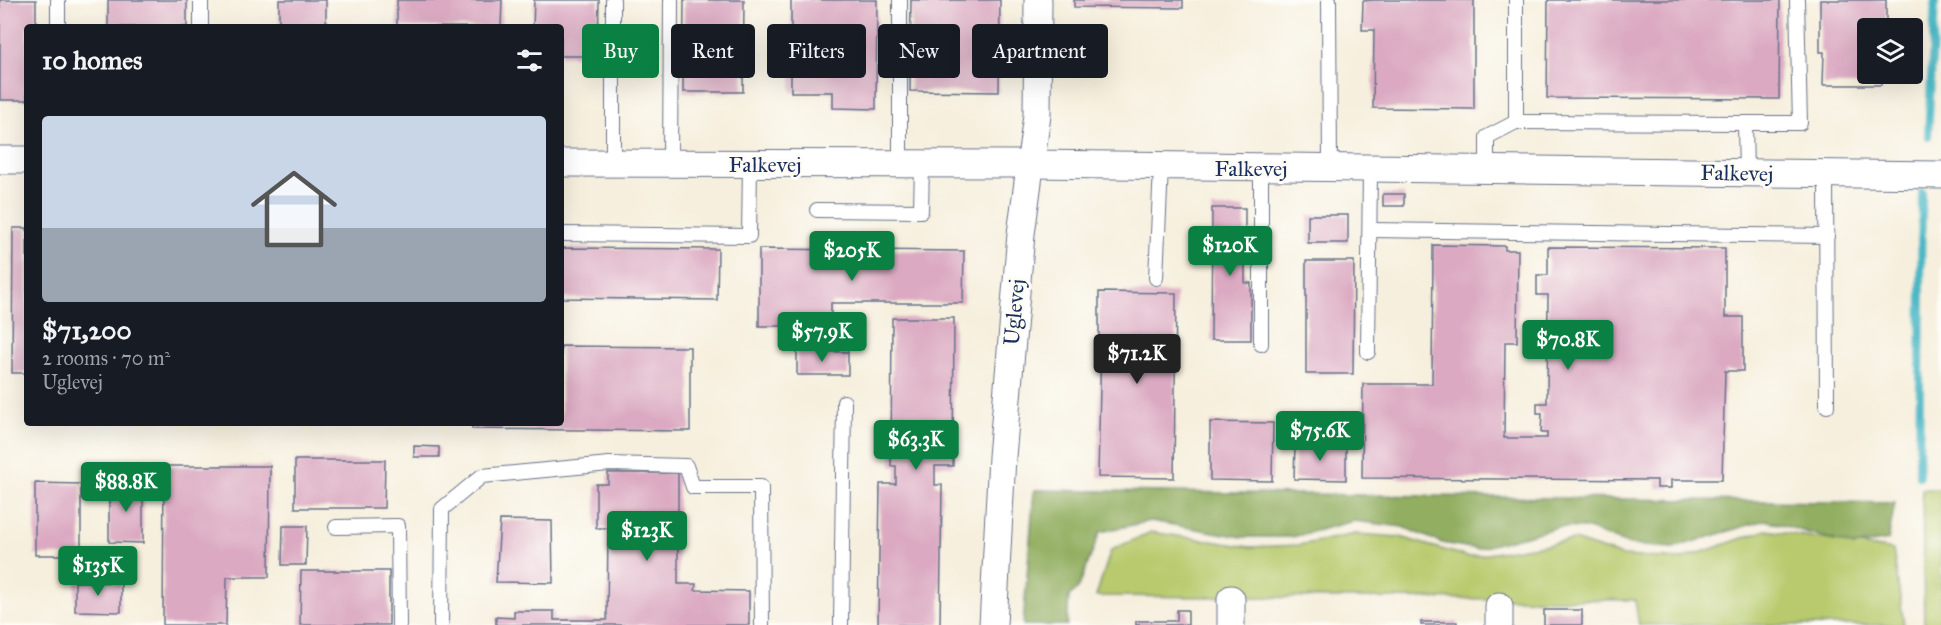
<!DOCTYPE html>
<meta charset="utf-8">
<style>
body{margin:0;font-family:"IM FELL Great Primer",serif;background:#242831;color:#f1f3f6;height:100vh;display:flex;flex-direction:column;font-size:22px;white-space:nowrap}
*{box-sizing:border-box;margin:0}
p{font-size:20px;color:#9ea1a6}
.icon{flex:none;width:33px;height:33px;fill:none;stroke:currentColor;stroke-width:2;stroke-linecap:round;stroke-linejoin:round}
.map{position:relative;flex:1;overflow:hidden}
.drawer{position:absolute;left:24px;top:24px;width:540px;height:402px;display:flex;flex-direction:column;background:#171b24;border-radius:6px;box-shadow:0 6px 24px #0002}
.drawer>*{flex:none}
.guide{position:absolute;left:582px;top:24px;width:570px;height:54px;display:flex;gap:12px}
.controls{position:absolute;left:1857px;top:18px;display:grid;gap:12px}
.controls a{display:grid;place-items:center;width:66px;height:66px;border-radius:6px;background:#171b24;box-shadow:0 6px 24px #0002;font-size:30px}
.price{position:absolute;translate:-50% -51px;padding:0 14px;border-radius:6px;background:#0b8043;color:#fff;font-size:20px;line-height:39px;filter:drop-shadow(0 2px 3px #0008)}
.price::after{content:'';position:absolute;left:50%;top:36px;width:18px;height:14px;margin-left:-9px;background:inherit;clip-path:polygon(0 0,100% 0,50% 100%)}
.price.selected{background:#222;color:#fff}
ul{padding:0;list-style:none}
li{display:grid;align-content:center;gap:12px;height:318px;padding:0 18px}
li span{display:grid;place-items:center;height:186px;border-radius:6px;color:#555}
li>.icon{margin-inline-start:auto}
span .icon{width:108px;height:108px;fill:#fffc;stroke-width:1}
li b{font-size:26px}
h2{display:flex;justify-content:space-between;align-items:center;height:72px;padding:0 18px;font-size:26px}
.tag{padding:0 21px;border-radius:6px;background:#171b24;box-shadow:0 6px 24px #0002;font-size:21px;line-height:54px}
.tag.selected{background:#0b8043;color:#fff}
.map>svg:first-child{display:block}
.green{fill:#b8ca6d;stroke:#6a7c66;stroke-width:1.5}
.forest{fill:#92ae60;stroke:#566e5f;stroke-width:1.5}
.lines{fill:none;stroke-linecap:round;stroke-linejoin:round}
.stream{stroke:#4bb8c6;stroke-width:8}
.building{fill:#dbaac2}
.lane-casing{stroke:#68728a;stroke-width:16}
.street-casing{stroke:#68728a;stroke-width:29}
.lane{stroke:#fff;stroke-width:14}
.street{stroke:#fff;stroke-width:27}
.labels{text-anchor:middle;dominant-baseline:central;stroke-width:6;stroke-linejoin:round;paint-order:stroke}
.street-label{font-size:22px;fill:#1b2f5e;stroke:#fdfcf7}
</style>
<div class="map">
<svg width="1941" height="625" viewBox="0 0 1941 625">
<rect width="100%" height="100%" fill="#fdfcf7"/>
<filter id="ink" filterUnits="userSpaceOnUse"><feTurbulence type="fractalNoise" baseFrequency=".0167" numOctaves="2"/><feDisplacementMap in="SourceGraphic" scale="12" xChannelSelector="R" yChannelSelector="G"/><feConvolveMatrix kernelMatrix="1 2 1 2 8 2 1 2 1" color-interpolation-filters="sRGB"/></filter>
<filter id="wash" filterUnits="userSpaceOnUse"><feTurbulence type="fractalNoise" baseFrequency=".008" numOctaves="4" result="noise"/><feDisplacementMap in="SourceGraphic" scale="24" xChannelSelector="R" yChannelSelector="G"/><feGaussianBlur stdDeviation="1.35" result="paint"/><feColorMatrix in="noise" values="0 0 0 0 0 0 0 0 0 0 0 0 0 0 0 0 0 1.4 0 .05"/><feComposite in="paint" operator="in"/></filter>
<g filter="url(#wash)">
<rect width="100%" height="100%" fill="#f6efdd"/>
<g class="green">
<path d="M 1922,489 L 1941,489 L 1941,625 L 1924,625 Z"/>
<path d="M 1766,530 L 1893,550 L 1904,625 L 1639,625 L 1635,600 L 1096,596 L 1111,550 L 1151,532 L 1250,547 L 1299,545 L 1356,534 L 1400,537 L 1468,557 L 1574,540 L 1622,556 L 1682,559 Z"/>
</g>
<path class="forest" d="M 1034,490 L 1895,503 L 1888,540 L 1854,546 L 1765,520 L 1673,548 L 1630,545 L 1586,528 L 1558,527 L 1477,549 L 1442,543 L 1403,527 L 1354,521 L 1292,537 L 1242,537 L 1151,521 L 1100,532 L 1078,589 L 1069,596 L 1067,625 L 1023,625 Z"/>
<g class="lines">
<g class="stream">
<path d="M 1928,136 L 1935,0"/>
<path d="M 1919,476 L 1922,192"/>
</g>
</g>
<g id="blocks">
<g class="building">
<path d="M 0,0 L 36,0 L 36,27 L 27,27 L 27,100 L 0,100 Z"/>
<rect x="108" y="0" width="79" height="27"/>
<rect x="279" y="0" width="47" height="27"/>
<path d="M 397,0 L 502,0 L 501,27 L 397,27 Z"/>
<path d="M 534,0 L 599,0 L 598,56 L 561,56 L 561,27 L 533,27 Z"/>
<path d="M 684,0 L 744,0 L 743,92 L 683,92 Z"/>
<path d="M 791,0 L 877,0 L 876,109 L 833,108 L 833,92 L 791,92 Z"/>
<path d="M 911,0 L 1000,0 L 999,92 L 910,91 Z"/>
<path d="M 1074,0 L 1183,0 L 1183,8 L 1074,7 Z"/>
<path d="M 1374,0 L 1474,0 L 1474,109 L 1373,108 L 1374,30 L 1362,30 L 1363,1 Z"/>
<path d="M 1548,0 L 1780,0 L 1779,99 L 1547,98 Z"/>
<path d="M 1820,0 L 1886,0 L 1886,28 L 1868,28 L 1868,74 L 1881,74 L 1881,85 L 1823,85 L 1824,52 L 1820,52 Z"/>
<rect x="1383" y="194" width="21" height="12"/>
<path d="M 1212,208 L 1245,208 L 1245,283 L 1251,283 L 1251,340 L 1211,340 Z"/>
<rect x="1308" y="215" width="40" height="28"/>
<path d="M 13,228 L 27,228 L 27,373 L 12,373 Z"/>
<path d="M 1433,245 L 1505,246 L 1505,250 L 1518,250 L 1517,342 L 1505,342 L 1504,438 L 1547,438 L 1547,433 L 1541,433 L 1542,413 L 1537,413 L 1537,403 L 1547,403 L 1548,295 L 1537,295 L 1537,275 L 1548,275 L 1548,247 L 1725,248 L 1725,317 L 1743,317 L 1743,371 L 1725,371 L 1722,480 L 1671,480 L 1671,488 L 1657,488 L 1657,480 L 1362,478 L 1363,384 L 1432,384 Z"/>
<path d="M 561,248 L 718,249 L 717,300 L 561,298 Z"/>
<path d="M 759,249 L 964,251 L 963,303 L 831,303 L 831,326 L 759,326 Z"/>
<path d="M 1306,261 L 1354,261 L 1353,374 L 1306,374 Z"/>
<path d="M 1099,292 L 1176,293 L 1174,478 L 1098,477 L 1101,341 L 1099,341 Z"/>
<path d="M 892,318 L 954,318 L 953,466 L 935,466 L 935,485 L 942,485 L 940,625 L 878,625 L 880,484 L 896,484 L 896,466 L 891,466 Z"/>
<path d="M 561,346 L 690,347 L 690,431 L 472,429 L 472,423 L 561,423 Z"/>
<path d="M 797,351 L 848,352 L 848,375 L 797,375 Z"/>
<path d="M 1210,422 L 1273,423 L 1272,481 L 1210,480 Z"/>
<path d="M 1295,445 L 1346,445 L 1346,480 L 1294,479 Z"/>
<path d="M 414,446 L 439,447 L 439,457 L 414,457 Z"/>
<path d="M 295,460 L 385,460 L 384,508 L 295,508 Z"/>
<path d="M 164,466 L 270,466 L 269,577 L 227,577 L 226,625 L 163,625 Z"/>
<path d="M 608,473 L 678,473 L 678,584 L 696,584 L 695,590 L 749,591 L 749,625 L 496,625 L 496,617 L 514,618 L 514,611 L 554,611 L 554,620 L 607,620 L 608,528 L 596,528 L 596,484 L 608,484 Z"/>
<path d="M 35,483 L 81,484 L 81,555 L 35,555 Z"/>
<path d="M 109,484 L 143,485 L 143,543 L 109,542 Z"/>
<path d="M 500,520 L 552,521 L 553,583 L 496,582 Z"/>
<path d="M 283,526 L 307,526 L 306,565 L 282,565 Z"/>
<path d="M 301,571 L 389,571 L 389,625 L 300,625 Z"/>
<path d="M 75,582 L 121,583 L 121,612 L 75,611 Z"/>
<path d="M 1177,610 L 1188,610 L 1188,625 L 1136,625 L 1136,621 L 1177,621 Z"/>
<rect x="1544" y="610" width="38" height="15"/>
<rect x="1421" y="622" width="36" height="3"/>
</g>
</g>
</g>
<g filter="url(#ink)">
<use href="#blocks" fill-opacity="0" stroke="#68728a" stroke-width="1.5"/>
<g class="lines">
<g class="lane-casing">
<g id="lane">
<path d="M 900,0 L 900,164"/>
<path d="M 1329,0 L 1330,168"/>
<path d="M 58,27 L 58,0"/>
<path d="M 201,27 L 201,0"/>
<path d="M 1516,122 L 1745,123 L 1746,173"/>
<path d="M 1745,123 L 1800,123 L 1797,0"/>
<path d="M 613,163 L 613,0"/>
<path d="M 670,164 L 671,0"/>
<path d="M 1261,168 L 1261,344"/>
<path d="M 1487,170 L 1487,137 L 1516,122 L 1516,0"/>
<path d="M 1826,174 L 1827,406"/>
<path d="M 817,210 L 921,211 L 922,165"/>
<path d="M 1370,230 L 1827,236"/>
<path d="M 561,234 L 749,236 L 750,164"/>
<path d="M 1156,278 L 1161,167"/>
<path d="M 1368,352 L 1370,169"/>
<path d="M 336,527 L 398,526 L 399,625"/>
<path d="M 441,625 L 442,509 L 482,476 L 609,464 L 686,466 L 693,487 L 761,487 L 762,625"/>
<path d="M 841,625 L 844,402"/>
</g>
</g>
<g class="street-casing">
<g id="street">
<path d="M 0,160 L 27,160"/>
<path d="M 561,163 L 1031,164 L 1941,175"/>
<path d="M 1499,606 L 1499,625"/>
<path d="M 993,625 L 1002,457 L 1021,234 L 1037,115 L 1038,0"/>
<path d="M 1231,625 L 1231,599"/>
</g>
</g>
<use href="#lane" class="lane"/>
<use href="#street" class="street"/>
</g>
</g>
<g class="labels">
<g class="street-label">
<text x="765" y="164">Falkevej</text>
<text x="1251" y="168">Falkevej</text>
<text transform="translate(1737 173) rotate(1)">Falkevej</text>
<text transform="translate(1014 312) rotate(-85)">Uglevej</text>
</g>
</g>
</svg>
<div class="controls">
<a><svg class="icon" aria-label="layers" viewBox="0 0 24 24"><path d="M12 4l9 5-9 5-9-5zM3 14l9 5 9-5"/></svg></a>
</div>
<b class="price" style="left:1230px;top:277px">$120K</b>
<b class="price" style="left:852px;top:282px">$205K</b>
<b class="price" style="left:822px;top:363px">$57.9K</b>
<b class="price" style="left:1568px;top:371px">$70.8K</b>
<b class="price selected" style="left:1137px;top:385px">$71.2K</b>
<b class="price" style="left:1320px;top:462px">$75.6K</b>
<b class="price" style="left:916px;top:471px">$63.3K</b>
<b class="price" style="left:126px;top:513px">$88.8K</b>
<b class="price" style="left:647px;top:562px">$123K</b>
<b class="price" style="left:98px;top:597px">$135K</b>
<div class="guide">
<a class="tag selected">Buy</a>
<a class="tag">Rent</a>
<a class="tag">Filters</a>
<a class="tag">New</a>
<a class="tag">Apartment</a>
</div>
<section class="drawer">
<h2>10 homes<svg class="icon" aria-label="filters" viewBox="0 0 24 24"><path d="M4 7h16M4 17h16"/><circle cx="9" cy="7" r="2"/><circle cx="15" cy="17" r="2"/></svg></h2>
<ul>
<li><span style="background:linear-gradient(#c9d6e8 60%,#9aa5b1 0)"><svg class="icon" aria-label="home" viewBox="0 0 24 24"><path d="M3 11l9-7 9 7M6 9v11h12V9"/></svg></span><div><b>$71,200</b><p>2 rooms · 70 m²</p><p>Uglevej</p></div></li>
</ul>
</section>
</div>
